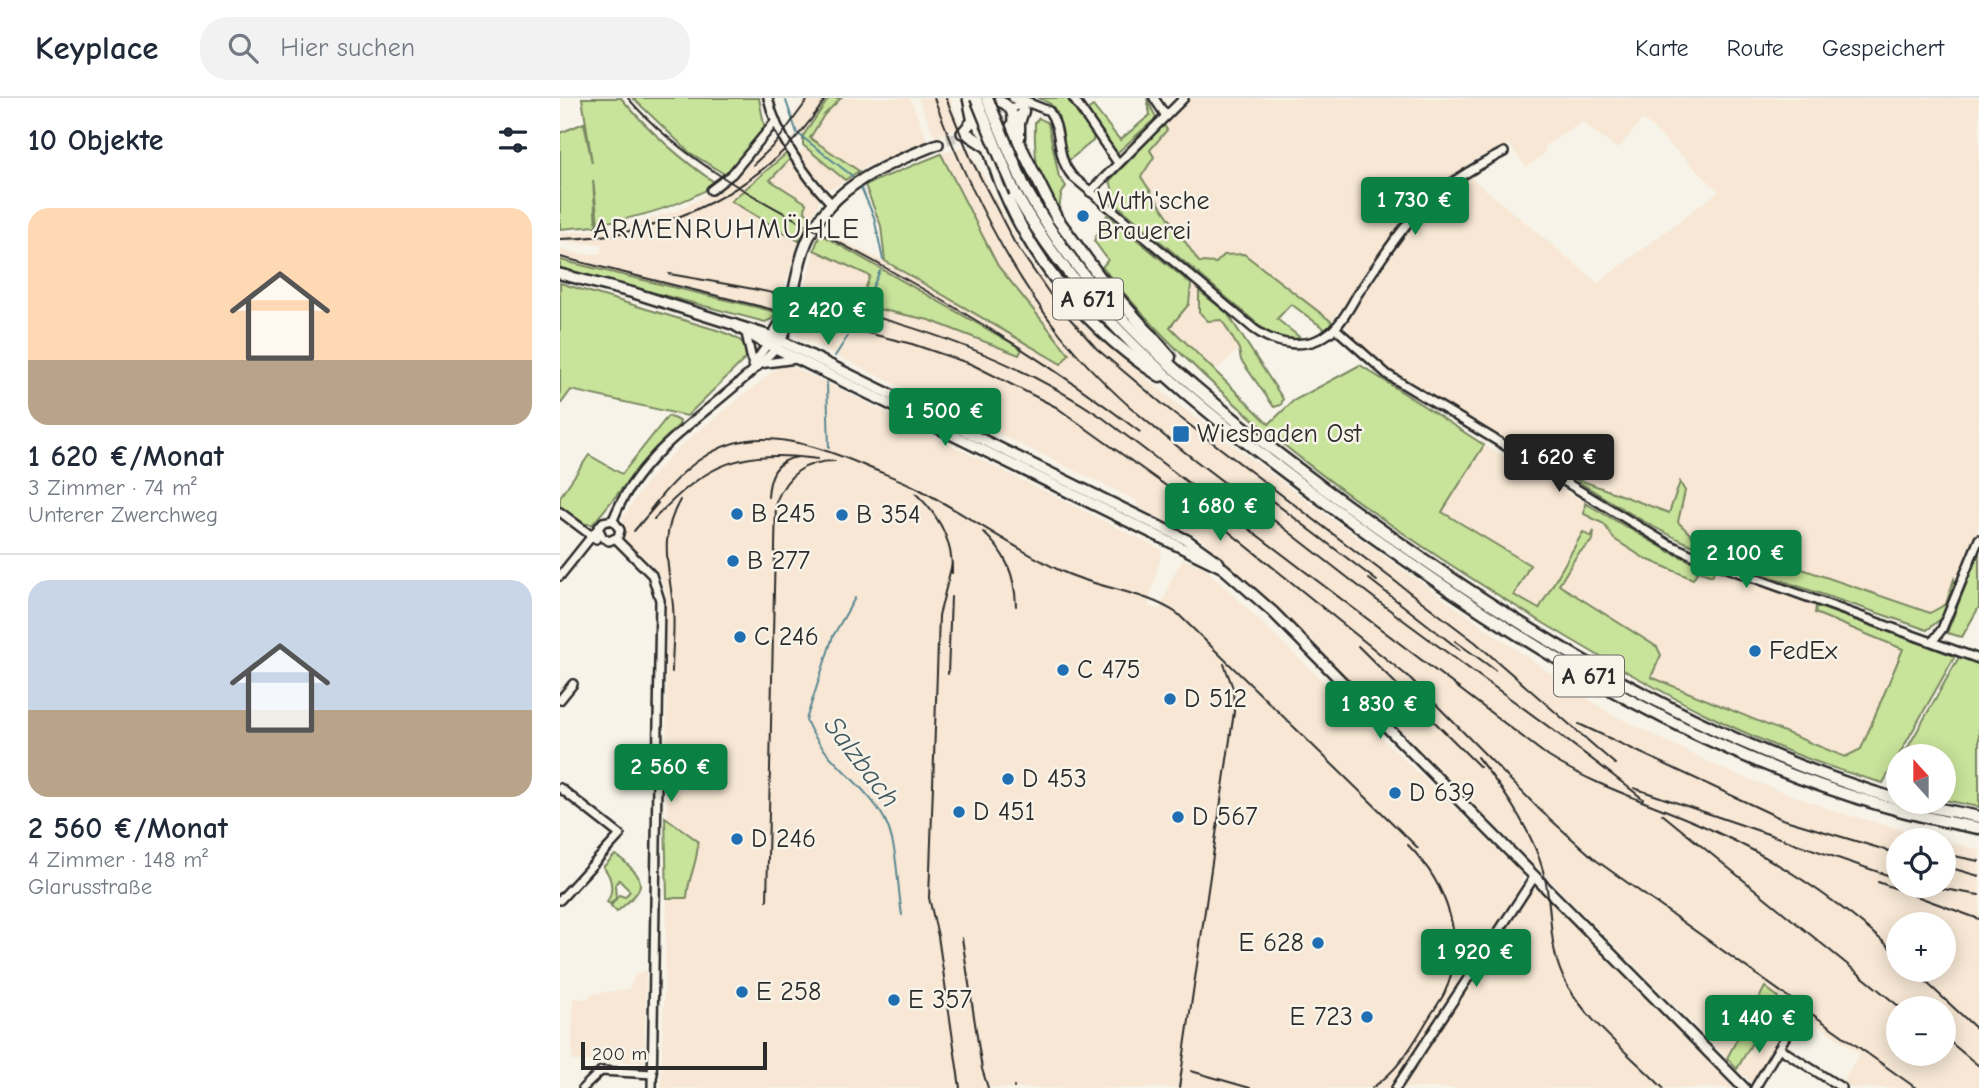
<!DOCTYPE html>
<html lang="de">
<meta charset="utf-8">
<style>
body{margin:0;font-family:"Comic Neue",sans-serif;background:#f2f2f3;color:#1f2937;height:100vh;display:flex;flex-direction:column;font-size:26px;white-space:nowrap}
*{box-sizing:border-box;margin:0}
p{font-size:23px;color:#747a83}
.icon{flex:none;width:38px;height:38px;fill:none;stroke:currentColor;stroke-width:2;stroke-linecap:round;stroke-linejoin:round}
.map{position:relative;flex:1;overflow:hidden}
.sheet{display:flex;flex-direction:column;background:#fff;width:560px}
.sheet>*{flex:none}
.needle{width:46px;rotate:339deg}
.tools{position:absolute;left:1326px;top:646px;display:grid;gap:14px}
.tools a{display:grid;place-items:center;width:70px;height:70px;border-radius:50%;background:#fff;box-shadow:0 4px 18px #0003;font-size:35px}
.scale{position:absolute;left:21px;bottom:18px;width:186px;box-sizing:border-box;padding-left:7px;border:4px solid #2b2b2b;border-top:0;font-size:19px;line-height:24px;white-space:nowrap;color:#2b2b2b;-webkit-text-stroke:5px #f7f3e8;paint-order:stroke}
.price{position:absolute;translate:-50% -60px;padding:0 16px;border-radius:7px;background:#0b8043;color:#fff;font-size:23px;line-height:46px;filter:drop-shadow(0 2px 4px #0008)}
.price::after{content:'';position:absolute;left:50%;top:42px;width:21px;height:16px;margin-left:-10px;background:inherit;clip-path:polygon(0 0,100% 0,50% 100%)}
.price.selected{background:#222;color:#fff}
ul{padding:0;list-style:none}
li{display:grid;align-content:center;gap:14px;height:371px;padding:0 28px}
li+li{border-top:2px solid #e0e1e3}
li span{display:grid;place-items:center;height:217px;border-radius:21px;color:#555}
li>.icon{margin-inline-start:auto}
span .icon{width:126px;height:126px;fill:#fffc;stroke-width:1}
li b{font-size:30px}
h2{display:flex;justify-content:space-between;align-items:center;height:84px;padding:0 28px;font-size:30px}
header{display:flex;align-items:center;gap:42px;box-sizing:border-box;height:98px;padding:0 35px;background:#fff;border-bottom:2px solid #e0e1e3}
header strong{font-size:33px}
nav{display:flex;gap:38px;margin-inline-start:auto;font-size:24px}
.search{width:490px;height:63px;background:#f2f2f3;display:flex;align-items:center;gap:18px;box-sizing:border-box;padding:0 24px;border-radius:28px;color:#747a83;font-size:26px}
main{display:flex;flex:1;min-height:0}
.map>svg:first-child{display:block}
.built{fill:#f7e7d4;fill-rule:evenodd}
.green{fill:#c8e39a;stroke:#7a8762;stroke-width:2}
.lines{fill:none;stroke-linecap:round;stroke-linejoin:round}
.stream{stroke:#5a8792;stroke-width:2}
.major-tunnel{stroke:#cecbc2;stroke-width:9;stroke-dasharray:9 4.5;stroke-linecap:butt}
.minor-casing{stroke:#2b2b2b;stroke-width:12}
.major-casing{stroke:#2b2b2b;stroke-width:14}
.highway-casing{stroke:#2b2b2b;stroke-width:15}
.minor{stroke:#f7f3e8;stroke-width:7}
.major{stroke:#f7f3e8;stroke-width:9}
.highway{stroke:#f7f3e8;stroke-width:10}
.rail{stroke:#2b2b2b;stroke-width:2}
.highway-bridge-casing{stroke:#2b2b2b;stroke-width:15;stroke-linecap:butt}
.highway-bridge{stroke:#f7f3e8;stroke-width:10}
.poi-dot{fill:#1f6fb2;stroke:#f7f3e8;stroke-width:2.5}
.labels{text-anchor:middle;dominant-baseline:central;stroke-width:5;stroke-linejoin:round;paint-order:stroke}
.shield{fill:#f7f3e8;stroke:#686764;stroke-width:2}
.shield-label{font-size:24px;font-weight:bold;fill:#2b2b2b}
.poi-label{font-size:26px;fill:#2b2b2b;stroke:#f7f3e8;text-anchor:start}
.neighbourhood-label{font-size:28px;letter-spacing:2px;fill:#2b2b2b;stroke:#f7f3e8}
.water-label{font-size:28px;font-style:italic;fill:#42595f;stroke:#f7f3e8}
</style>
<header>
<strong>Keyplace</strong>
<div class="search"><svg class="icon" aria-label="search" viewBox="0 0 24 24"><circle cx="10" cy="10" r="6"/><path d="M15 15l6 6"/></svg>Hier suchen</div>
<nav><a>Karte</a><a>Route</a><a>Gespeichert</a></nav>
</header>
<main>
<section class="sheet">
<h2>10 Objekte<svg class="icon" aria-label="filters" viewBox="0 0 24 24"><path d="M4 7h16M4 17h16"/><circle cx="9" cy="7" r="2"/><circle cx="15" cy="17" r="2"/></svg></h2>
<ul>
<li><span style="background:linear-gradient(#ffd9b3 70%,#b9a48a 0)"><svg class="icon" aria-label="home" viewBox="0 0 24 24"><path d="M3 11l9-7 9 7M6 9v11h12V9"/></svg></span><div><b>1 620 €/Monat</b><p>3 Zimmer · 74 m²</p><p>Unterer Zwerchweg</p></div></li>
<li><span style="background:linear-gradient(#c9d6e8 60%,#b9a48a 0)"><svg class="icon" aria-label="home" viewBox="0 0 24 24"><path d="M3 11l9-7 9 7M6 9v11h12V9"/></svg></span><div><b>2 560 €/Monat</b><p>4 Zimmer · 148 m²</p><p>Glarusstraße</p></div></li>
</ul>
</section>
<div class="map">
<svg width="1419" height="990" viewBox="0 0 1419 990">
<rect width="100%" height="100%" fill="#f7f3e8"/>
<filter id="ink" filterUnits="userSpaceOnUse"><feTurbulence type="fractalNoise" baseFrequency=".0143" numOctaves="2"/><feDisplacementMap in="SourceGraphic" scale="14" xChannelSelector="R" yChannelSelector="G"/><feConvolveMatrix kernelMatrix="1 2 1 2 8 2 1 2 1" color-interpolation-filters="sRGB"/></filter>
<g filter="url(#ink)">
<g class="built">
<path d="M 245,0 L 269,0 L 243,38 L 231,21 Z"/>
<path d="M 281,0 L 350,0 L 367,42 L 299,72 L 274,90 L 266,90 L 258,97 L 258,108 L 251,119 L 210,82 L 243,50 L 264,17 Z"/>
<path d="M 358,0 L 390,0 L 400,29 L 375,39 Z"/>
<path d="M 631,0 L 1419,0 L 1419,428 L 1383,519 L 1367,532 L 1131,447 L 1088,426 L 830,272 L 789,237 L 786,223 L 850,131 L 877,102 L 909,78 L 1038,185 L 1159,93 L 1083,21 L 1058,51 L 1022,24 L 986,47 L 984,56 L 966,69 L 949,46 L 913,63 L 865,96 L 847,114 L 772,224 L 684,156 L 657,165 L 639,164 L 581,79 L 594,59 L 590,52 L 607,32 L 604,27 Z"/>
<path d="M 214,43 L 226,56 L 172,103 L 239,143 L 216,214 L 0,162 L 0,151 L 20,156 L 40,156 L 43,146 L 0,144 L 0,135 L 55,131 L 119,112 L 163,88 Z"/>
<path d="M 407,47 L 465,156 L 503,208 L 539,241 L 615,304 L 773,422 L 949,547 L 1049,615 L 1167,673 L 1277,714 L 1379,742 L 1339,742 L 1339,788 L 1384,788 L 1384,743 L 1419,752 L 1419,990 L 1291,990 L 1282,984 L 1300,956 L 1238,913 L 1193,986 L 737,529 L 640,440 L 578,409 L 576,402 L 238,239 L 235,227 L 254,153 L 311,178 L 299,207 L 369,222 L 462,251 L 277,145 L 279,141 L 354,179 L 502,265 L 509,256 L 438,167 L 382,56 ZM 1339,826 L 1384,826 L 1384,872 L 1339,872 ZM 1339,910 L 1384,910 L 1384,956 L 1339,956 Z"/>
<path d="M 631,186 L 639,193 L 639,214 L 662,222 L 679,251 L 655,273 L 610,229 L 629,206 Z"/>
<path d="M 220,268 L 230,268 L 267,285 L 602,452 L 588,508 L 600,512 L 611,482 L 623,461 L 645,470 L 963,776 L 960,790 L 830,990 L 101,990 L 107,804 L 106,496 L 102,482 L 90,464 L 65,444 L 63,419 L 86,385 L 119,349 Z"/>
<path d="M 924,347 L 1129,462 L 1360,544 L 1304,667 L 1091,579 L 954,496 L 970,467 L 882,414 Z"/>
<path d="M 977,790 L 981,794 L 1173,990 L 842,990 L 968,796 Z"/>
<path d="M 86,872 L 84,964 L 12,963 L 13,900 L 28,901 L 32,896 L 69,891 L 76,876 Z"/>
</g>
<g class="green">
<path d="M 22,0 L 61,0 C 90,34 120,61 157,86 C 119,108 82,120 38,125 L 33,82 L 36,128 L 0,131 L 0,35 L 24,25 L 32,65 Z"/>
<path d="M 73,0 L 199,0 L 205,32 L 166,77 L 129,54 Z"/>
<path d="M 269,0 L 281,0 L 264,17 L 250,40 L 299,73 L 285,82 L 243,47 L 243,38 Z"/>
<path d="M 478,0 L 510,0 L 534,33 L 533,43 L 508,63 C 496,41 510,9 478,0 Z"/>
<path d="M 587,0 L 596,20 L 557,55 L 527,12 L 533,8 L 560,42 L 590,17 Z"/>
<path d="M 479,20 L 488,25 L 499,79 L 506,88 L 501,97 L 499,113 C 476,94 474,52 475,24 Z"/>
<path d="M 604,27 L 607,32 L 590,52 L 594,59 L 581,79 L 639,164 L 656,165 L 664,157 L 684,156 L 772,224 L 766,232 L 731,206 L 717,221 L 743,242 L 719,239 L 706,233 L 556,106 L 550,82 Z"/>
<path d="M 227,55 L 230,61 L 210,82 L 246,105 L 245,114 L 251,119 L 239,143 L 171,103 Z"/>
<path d="M 381,56 L 438,168 L 509,256 L 501,266 L 325,163 L 321,128 L 305,87 Z"/>
<path d="M 547,117 L 631,186 L 629,206 L 610,229 L 709,326 L 733,303 L 800,267 L 924,347 L 882,414 L 970,467 L 954,497 L 979,511 L 1023,434 L 1031,439 L 1034,433 L 1033,442 L 1017,457 L 999,487 L 1097,549 L 1101,557 L 1091,579 L 1285,659 L 1301,651 L 1343,551 L 1255,515 L 1256,508 L 1395,558 L 1323,685 C 1201,652 1093,591 985,526 C 823,428 662,316 542,169 L 548,162 L 534,143 Z"/>
<path d="M 260,136 L 462,251 L 459,257 L 369,222 L 299,207 L 310,178 L 254,152 Z"/>
<path d="M 0,162 L 216,214 L 212,221 L 205,224 L 0,170 Z"/>
<path d="M 0,185 L 160,233 C 174,239 189,242 186,260 L 127,318 L 11,292 L 0,307 Z"/>
<path d="M 639,193 L 667,215 L 723,301 L 721,307 L 714,309 L 681,262 L 679,251 L 662,222 L 648,223 L 639,214 Z"/>
<path d="M 108,318 L 120,323 L 119,327 L 95,350 L 33,426 L 25,426 L 0,409 L 0,399 L 29,357 L 62,376 Z"/>
<path d="M 1017,352 L 1028,353 L 1017,381 L 1109,415 L 1120,384 L 1125,393 L 1118,424 L 1132,438 L 1210,460 L 1370,515 L 1386,506 L 1394,481 L 1396,488 L 1383,519 L 1367,532 C 1289,504 1207,481 1131,447 C 1087,428 1047,401 1006,376 L 1003,368 L 1009,357 Z"/>
<path d="M 1025,405 L 1110,454 L 1154,473 L 1152,478 L 1138,473 L 1133,481 L 1084,460 L 1054,441 L 1044,426 L 1024,416 Z"/>
<path d="M 1419,453 L 1419,509 L 1402,539 L 1387,535 Z"/>
<path d="M 1399,559 L 1419,564 L 1419,709 L 1384,702 L 1384,658 L 1343,658 Z"/>
<path d="M 105,719 L 138,743 C 138,767 128,777 127,800 L 107,800 Z"/>
<path d="M 55,757 C 62,760 67,766 72,771 C 92,790 70,801 57,814 L 51,808 L 59,797 L 65,799 L 70,793 L 59,782 L 55,787 L 56,800 L 50,806 L 47,804 C 55,792 51,777 43,769 Z"/>
<path d="M 1205,889 L 1218,899 L 1177,971 L 1167,960 Z"/>
</g>
<g class="lines">
<g class="stream">
<path d="M 225,0 L 237,35 L 295,80"/>
<path d="M 300,87 L 314,119 L 323,162"/>
<path d="M 302,212 L 320,173"/>
<path d="M 275,258 L 288,238"/>
<path d="M 267,285 L 269,350"/>
<path d="M 295,500 L 273,538 L 246,622 C 262,662 303,683 324,720 C 338,746 337,787 342,817"/>
</g>
<path class="major-tunnel" d="M 387,42 L 404,38"/>
<g class="minor-casing">
<g id="minor">
<path d="M 208,0 C 217,38 244,77 271,105"/>
<path d="M 513,0 L 558,65"/>
<path d="M 594,0 L 606,18"/>
<path d="M 450,10 L 469,5 L 489,13 C 503,33 495,58 512,78 L 694,231 C 717,248 749,253 773,232 C 783,223 790,209 797,197 C 815,171 832,143 853,119 C 879,90 909,72 944,54"/>
<path d="M 453,24 L 462,14"/>
<path d="M 151,92 L 172,76 L 215,24"/>
<path d="M 530,94 L 624,0"/>
<path d="M 775,230 L 828,277 L 1108,446 L 1139,460 L 1419,561"/>
<path d="M 186,235 L 193,267"/>
<path d="M 199,266 L 236,261"/>
<path d="M 193,267 L 207,247"/>
<path d="M 0,414 L 36,441"/>
<path d="M 53,422 C 82,346 163,308 215,251"/>
<path d="M 56,441 L 92,477 L 100,502 L 92,990"/>
<path d="M 0,478 L 43,424 L 53,422 L 60,432 L 58,439 L 49,443 L 43,440 L 39,432"/>
<path d="M 1373,543 L 1382,531 L 1419,441"/>
<path d="M 0,602 L 13,586"/>
<path d="M 0,690 L 60,737 L 0,802"/>
<path d="M 1219,950 L 1282,990"/>
<path d="M 23,990 L 41,973 L 93,976"/>
<path d="M 836,990 L 975,778"/>
<path d="M 1195,990 L 1226,938"/>
</g>
</g>
<g class="major-casing">
<g id="major">
<path d="M 408,0 L 413,24"/>
<path d="M 454,0 L 469,5"/>
<circle cx="435" cy="21" r="18"/>
<path d="M 402,35 L 416,19"/>
<path d="M 0,176 L 74,195 L 213,239 L 627,442 L 659,465"/>
<path d="M 173,226 L 199,242 L 663,470 L 713,514 L 1184,990"/>
<path d="M 210,242 L 227,215"/>
<path d="M 219,245 L 225,233 C 232,207 235,180 243,154 C 264,90 321,69 378,46"/>
</g>
</g>
<g class="highway-casing">
<g id="highway">
<path d="M 451,29 L 496,119 L 539,178 L 610,259"/>
<path d="M 425,36 C 449,133 514,224 600,278"/>
<path d="M 409,37 L 426,48"/>
<path d="M 459,40 L 459,25 L 463,13"/>
<path d="M 465,90 C 534,216 649,304 762,389 C 938,519 1127,639 1339,702"/>
<path d="M 455,95 C 525,221 639,310 753,395 C 949,541 1175,687 1419,730"/>
<path d="M 1346,704 L 1419,719"/>
</g>
</g>
<use href="#minor" class="minor"/>
<use href="#major" class="major"/>
<use href="#highway" class="highway"/>
<g class="rail">
<path d="M 68,0 C 130,74 240,122 324,169 C 416,220 496,270 580,334"/>
<path d="M 374,0 C 405,82 446,168 501,237 C 558,308 631,359 703,414 C 756,454 808,497 862,536 C 936,591 1011,643 1083,701"/>
<path d="M 386,0 L 411,61 L 454,144 L 496,205 L 537,251 L 606,309 L 915,544 L 1055,666"/>
<path d="M 193,67 L 216,45 L 249,0"/>
<path d="M 0,141 C 107,139 208,92 266,0"/>
<path d="M 0,159 L 352,246 L 411,266 L 496,309 L 658,425 L 851,581 L 981,713 L 1037,763 L 1356,990"/>
<path d="M 109,176 C 262,202 413,231 543,320 L 989,659 C 1042,692 1099,707 1154,733 C 1224,765 1283,806 1339,858"/>
<path d="M 698,392 L 817,483"/>
<path d="M 355,395 C 379,417 393,442 392,475"/>
<path d="M 208,399 C 209,379 215,362 238,359"/>
<path d="M 90,412 C 156,325 209,328 303,367 C 321,375 340,381 357,390 C 405,416 450,448 499,472 C 537,491 583,492 618,516 L 858,750"/>
<path d="M 94,421 C 148,364 181,351 258,361"/>
<path d="M 74,433 L 98,405"/>
<path d="M 423,434 C 446,455 455,477 456,508"/>
<path d="M 392,466 L 379,518 L 369,800 L 378,838 L 400,990"/>
<path d="M 809,481 L 900,552"/>
<path d="M 895,543 L 935,572"/>
<path d="M 798,548 L 920,669"/>
<path d="M 112,574 C 112,552 115,530 113,508 C 109,467 98,441 120,402"/>
<path d="M 388,576 L 391,499"/>
<path d="M 1019,626 L 1222,721 L 1339,756"/>
<path d="M 917,659 C 946,695 977,739 986,785 C 992,817 989,849 1003,879 C 1022,920 1072,958 1103,990"/>
<path d="M 1074,690 L 1339,781"/>
<path d="M 1102,716 L 1341,910"/>
<path d="M 1384,756 L 1419,763"/>
<path d="M 1384,768 L 1419,778"/>
<path d="M 1318,784 L 1419,821"/>
<path d="M 1366,788 L 1419,797"/>
<path d="M 207,803 L 216,404 C 227,376 245,363 275,363"/>
<path d="M 402,840 L 422,971 L 428,990"/>
<path d="M 1353,872 L 1419,933"/>
<path d="M 1384,939 L 1419,968"/>
<path d="M 631,973 L 690,990"/>
<path d="M 454,990 L 454,989"/>
<path d="M 619,990 L 674,614 L 673,590 L 664,566"/>
<path d="M 812,990 C 836,974 849,953 864,928 C 870,917 878,907 884,896 C 909,844 886,785 848,747"/>
</g>
<g class="highway-bridge-casing">
<g id="highway-bridge">
<path d="M 416,0 L 455,95"/>
<path d="M 427,0 L 465,90"/>
</g>
</g>
<use href="#highway-bridge" class="highway-bridge"/>
</g>
</g>
<g class="poi-dot">
<circle cx="523" cy="118" r="7"/>
<rect x="612" y="327" width="18" height="18" rx="3.5"/>
<circle cx="177" cy="416" r="7"/>
<circle cx="282" cy="417" r="7"/>
<circle cx="173" cy="463" r="7"/>
<circle cx="180" cy="539" r="7"/>
<circle cx="1195" cy="553" r="7"/>
<circle cx="503" cy="572" r="7"/>
<circle cx="610" cy="601" r="7"/>
<circle cx="448" cy="681" r="7"/>
<circle cx="835" cy="695" r="7"/>
<circle cx="399" cy="714" r="7"/>
<circle cx="618" cy="719" r="7"/>
<circle cx="177" cy="741" r="7"/>
<circle cx="758" cy="845" r="7"/>
<circle cx="182" cy="894" r="7"/>
<circle cx="334" cy="902" r="7"/>
<circle cx="807" cy="919" r="7"/>
</g>
<g class="labels">
<g class="shield">
<rect x="493" y="180.5" width="70" height="41" rx="5"/>
<rect x="994" y="557.5" width="70" height="41" rx="5"/>
</g>
<g class="shield-label">
<text x="528" y="201">A 671</text>
<text x="1029" y="578">A 671</text>
</g>
<g class="poi-label">
<text x="537" y="103">Wuth'sche<tspan x="537" dy="30">Brauerei</tspan></text>
<text x="637" y="336">Wiesbaden Ost</text>
<text x="191" y="416">B 245</text>
<text x="296" y="417">B 354</text>
<text x="187" y="463">B 277</text>
<text x="194" y="539">C 246</text>
<text x="1209" y="553">FedEx</text>
<text x="517" y="572">C 475</text>
<text x="624" y="601">D 512</text>
<text x="462" y="681">D 453</text>
<text x="849" y="695">D 639</text>
<text x="413" y="714">D 451</text>
<text x="632" y="719">D 567</text>
<text x="191" y="741">D 246</text>
<text x="744" y="845" text-anchor="end">E 628</text>
<text x="196" y="894">E 258</text>
<text x="348" y="902">E 357</text>
<text x="793" y="919" text-anchor="end">E 723</text>
</g>
<g class="neighbourhood-label">
<text x="167" y="131">ARMENRUHMÜHLE</text>
</g>
<g class="water-label">
<text transform="translate(302 664) rotate(53)">Salzbach</text>
</g>
</g>
</svg>
<div class="tools">
<a><svg class="needle" viewBox="-14 -14 28 28"><path d="M0-13l5 13h-10z" fill="#e53935"/><path d="M0 13l5-13h-10z" fill="#747a83"/></svg></a>
<a><svg class="icon" aria-label="locate" viewBox="0 0 24 24"><circle cx="12" cy="12" r="6"/><path d="M12 2v4M12 18v4M2 12h4M18 12h4"/></svg></a>
<a>+</a>
<a>−</a>
</div>
<div class="scale">200 m</div>
<b class="price" style="left:855px;top:139px">1 730 €</b>
<b class="price" style="left:268px;top:249px">2 420 €</b>
<b class="price" style="left:385px;top:350px">1 500 €</b>
<b class="price selected" style="left:999px;top:396px">1 620 €</b>
<b class="price" style="left:660px;top:445px">1 680 €</b>
<b class="price" style="left:1186px;top:492px">2 100 €</b>
<b class="price" style="left:820px;top:643px">1 830 €</b>
<b class="price" style="left:111px;top:706px">2 560 €</b>
<b class="price" style="left:916px;top:891px">1 920 €</b>
<b class="price" style="left:1199px;top:957px">1 440 €</b>
</div>
</main>
